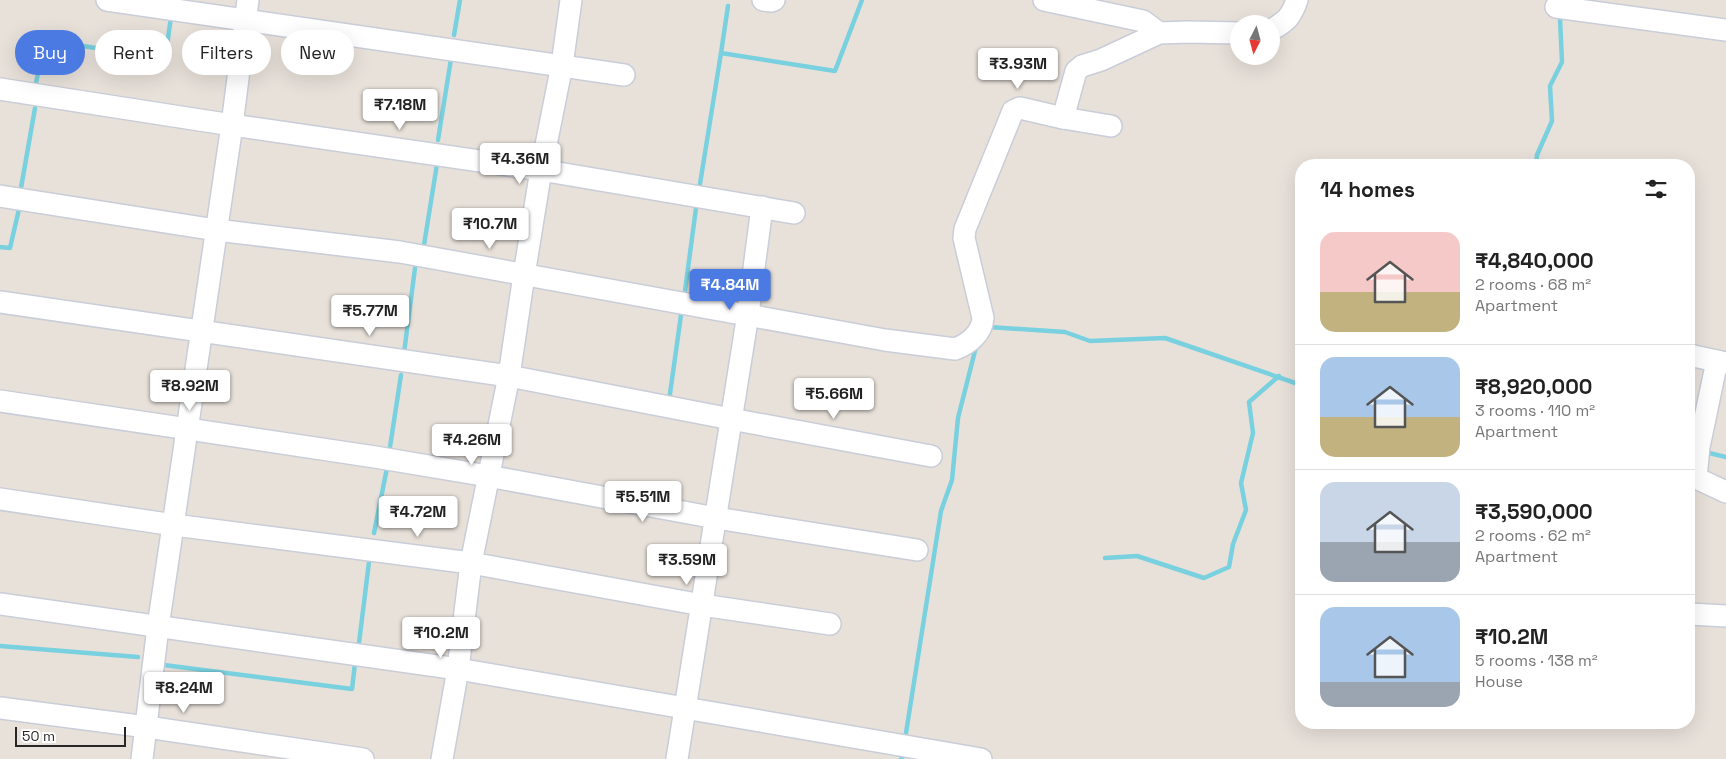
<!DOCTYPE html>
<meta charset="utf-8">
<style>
body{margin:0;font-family:"Space Grotesk",sans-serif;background:#f6f6f6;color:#222;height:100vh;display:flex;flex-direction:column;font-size:19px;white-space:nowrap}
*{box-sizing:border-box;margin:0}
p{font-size:16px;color:#767676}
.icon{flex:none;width:28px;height:28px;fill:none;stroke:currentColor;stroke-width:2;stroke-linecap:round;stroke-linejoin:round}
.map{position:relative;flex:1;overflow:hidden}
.side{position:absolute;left:1295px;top:159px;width:400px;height:570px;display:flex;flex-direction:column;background:#fff;border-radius:20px;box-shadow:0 5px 20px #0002}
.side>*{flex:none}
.guide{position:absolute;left:15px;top:30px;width:475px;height:45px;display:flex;gap:10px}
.needle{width:32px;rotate:186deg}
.fabs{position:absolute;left:1230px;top:15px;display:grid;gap:10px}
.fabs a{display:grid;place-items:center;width:50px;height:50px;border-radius:50%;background:#fff;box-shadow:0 5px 20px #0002;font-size:25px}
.scale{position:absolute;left:15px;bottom:12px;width:111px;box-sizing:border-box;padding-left:5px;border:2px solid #272727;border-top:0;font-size:14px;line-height:18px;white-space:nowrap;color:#272727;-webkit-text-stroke:4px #fff;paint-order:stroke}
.price{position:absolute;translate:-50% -42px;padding:0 11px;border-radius:5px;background:#fff;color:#222;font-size:16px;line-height:32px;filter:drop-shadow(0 1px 2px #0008)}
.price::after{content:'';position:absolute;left:50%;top:30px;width:15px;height:11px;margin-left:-8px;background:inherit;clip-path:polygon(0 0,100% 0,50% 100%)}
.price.on{background:#4c7ae3;color:#fff}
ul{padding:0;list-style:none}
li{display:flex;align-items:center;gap:15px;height:125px;padding:0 25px}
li+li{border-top:1px solid #e0e0e0}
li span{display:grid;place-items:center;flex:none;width:140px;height:100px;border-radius:15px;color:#555}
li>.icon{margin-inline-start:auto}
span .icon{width:60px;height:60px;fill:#fffc;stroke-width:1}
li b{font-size:21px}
h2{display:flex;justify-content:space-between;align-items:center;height:60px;padding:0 25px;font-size:21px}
.chip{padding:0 18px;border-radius:22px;background:#fff;box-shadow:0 5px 20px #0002;font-size:18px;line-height:45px}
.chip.on{background:#4c7ae3;color:#fff}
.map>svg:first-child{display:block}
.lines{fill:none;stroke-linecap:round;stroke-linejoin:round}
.stream{stroke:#79d0df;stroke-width:4.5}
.minor-casing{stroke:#c9cdd8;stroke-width:24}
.minor{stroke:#fff;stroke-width:21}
</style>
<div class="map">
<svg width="1726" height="759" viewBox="0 0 1726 759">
<rect width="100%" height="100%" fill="#e8e1da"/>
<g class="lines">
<g class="stream">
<path d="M 454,35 L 460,0"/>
<path d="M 721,53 L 728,6"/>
<path d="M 36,83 L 45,40 L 165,59 L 171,17"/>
<path d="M 438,140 L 451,59"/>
<path d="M 1536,165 L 1537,155 L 1552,121 L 1550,86 L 1562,62 L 1560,19"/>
<path d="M 700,184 L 721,53 L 835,71 L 862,0"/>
<path d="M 21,188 L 35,108"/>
<path d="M 424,245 L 437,164"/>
<path d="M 0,247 L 10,248 L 19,209"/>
<path d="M 685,291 L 696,208"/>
<path d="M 988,328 L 989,327 L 1065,332 L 1090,341 L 1165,338 L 1301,385"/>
<path d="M 404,353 L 415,268"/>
<path d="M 669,401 L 681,315"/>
<path d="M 390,447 L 401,375"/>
<path d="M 1705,452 L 1726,457"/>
<path d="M 374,533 L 387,468"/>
<path d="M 1105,558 L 1137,556 L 1204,578 L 1229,567 L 1233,544 L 1246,510 L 1241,483 L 1253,433 L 1249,402 L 1279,376"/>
<path d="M 359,643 L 369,562"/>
<path d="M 0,646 L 138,657"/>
<path d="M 164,665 L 352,689 L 355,663"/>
<path d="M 906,733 L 941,511 L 952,480 L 958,418 L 976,347"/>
<path d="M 901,759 L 902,758"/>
</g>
<g class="minor-casing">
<g id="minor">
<path d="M 107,0 L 624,75"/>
<path d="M 763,0 L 771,1 L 774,0"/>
<path d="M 1044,0 L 1143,21 L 1159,33"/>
<path d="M 1556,7 L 1726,30"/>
<path d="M 1271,30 C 1287,21 1291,17 1297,0"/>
<path d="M 0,89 L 232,125 L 541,170 L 794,213"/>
<path d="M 1063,118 L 1111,126"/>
<path d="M 0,196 L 216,230 L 400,252 L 885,340 L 955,349 C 969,344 982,333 983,318 L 964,238 L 965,229 L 1013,111 L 1020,108 L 1063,118 L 1076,71 L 1082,66 L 1101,60 L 1159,33 L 1188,32 L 1239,33"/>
<path d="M 0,302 L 509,376 L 731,419 L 931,456"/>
<path d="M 1689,355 L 1726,363"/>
<path d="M 0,401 L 375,457 L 488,476 L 716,518 L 917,550"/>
<path d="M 1689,478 L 1696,478 L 1726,492"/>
<path d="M 1696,478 L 1699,447 L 1717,361"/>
<path d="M 0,499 L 174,525 L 471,563 L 702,605 L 830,624"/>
<path d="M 0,604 L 458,669 L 981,759"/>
<path d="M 1689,614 L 1726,616"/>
<path d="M 0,708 L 147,727 L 363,759"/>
<path d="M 142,759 L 158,627 L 232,125 L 248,0"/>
<path d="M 442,759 L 458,669 L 471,563 L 509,376 L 524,275 L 541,170 L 562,65 L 571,0"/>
<path d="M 677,759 L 748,314 L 762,207"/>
</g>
</g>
<use href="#minor" class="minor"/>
</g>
</svg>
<div class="fabs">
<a><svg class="needle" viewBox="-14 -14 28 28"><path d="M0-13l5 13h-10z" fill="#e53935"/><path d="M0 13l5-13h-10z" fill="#767676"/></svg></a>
</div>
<div class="scale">50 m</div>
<b class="price" style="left:1018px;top:90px">₹3.93M</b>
<b class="price" style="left:400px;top:131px">₹7.18M</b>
<b class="price" style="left:520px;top:185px">₹4.36M</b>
<b class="price" style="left:490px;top:250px">₹10.7M</b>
<b class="price on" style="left:730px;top:311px">₹4.84M</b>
<b class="price" style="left:370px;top:337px">₹5.77M</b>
<b class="price" style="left:190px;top:412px">₹8.92M</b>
<b class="price" style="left:834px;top:420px">₹5.66M</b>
<b class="price" style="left:472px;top:466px">₹4.26M</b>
<b class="price" style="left:643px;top:523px">₹5.51M</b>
<b class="price" style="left:418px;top:538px">₹4.72M</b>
<b class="price" style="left:687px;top:586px">₹3.59M</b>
<b class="price" style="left:441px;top:659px">₹10.2M</b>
<b class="price" style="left:184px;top:714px">₹8.24M</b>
<div class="guide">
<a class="chip on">Buy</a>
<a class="chip">Rent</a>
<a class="chip">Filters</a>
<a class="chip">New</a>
</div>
<section class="side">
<h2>14 homes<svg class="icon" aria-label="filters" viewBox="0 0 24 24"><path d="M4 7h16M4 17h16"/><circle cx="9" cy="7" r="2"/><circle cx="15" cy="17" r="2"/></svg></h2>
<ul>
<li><span style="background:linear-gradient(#f6c9c9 60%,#c2b280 0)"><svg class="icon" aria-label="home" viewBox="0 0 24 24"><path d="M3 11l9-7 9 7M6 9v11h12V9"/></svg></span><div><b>₹4,840,000</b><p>2 rooms · 68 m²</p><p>Apartment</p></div></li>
<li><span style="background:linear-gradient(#a9c7e8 60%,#c2b280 0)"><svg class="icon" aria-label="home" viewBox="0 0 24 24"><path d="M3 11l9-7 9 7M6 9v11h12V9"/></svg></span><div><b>₹8,920,000</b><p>3 rooms · 110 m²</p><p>Apartment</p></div></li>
<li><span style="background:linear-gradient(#c9d6e8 60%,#9aa5b1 0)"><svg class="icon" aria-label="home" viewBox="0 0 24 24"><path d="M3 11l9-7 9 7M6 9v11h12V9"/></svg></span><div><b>₹3,590,000</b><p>2 rooms · 62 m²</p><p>Apartment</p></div></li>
<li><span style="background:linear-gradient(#a9c7e8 75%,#9aa5b1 0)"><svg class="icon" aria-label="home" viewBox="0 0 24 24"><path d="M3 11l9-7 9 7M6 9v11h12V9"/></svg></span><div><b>₹10.2M</b><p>5 rooms · 138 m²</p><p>House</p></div></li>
</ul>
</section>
</div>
